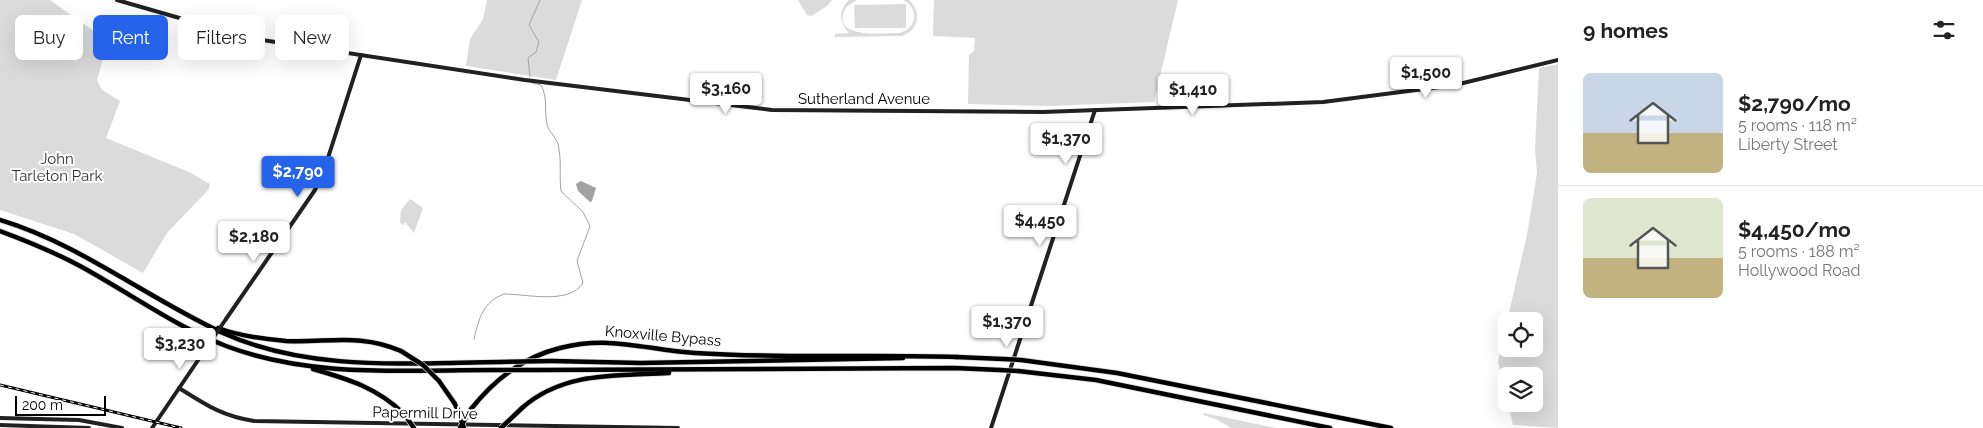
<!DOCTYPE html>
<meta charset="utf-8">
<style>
body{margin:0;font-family:Raleway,sans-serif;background:#f6f6f6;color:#222;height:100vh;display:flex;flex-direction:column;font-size:19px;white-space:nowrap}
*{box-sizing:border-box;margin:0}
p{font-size:16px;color:#767676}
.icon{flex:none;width:28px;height:28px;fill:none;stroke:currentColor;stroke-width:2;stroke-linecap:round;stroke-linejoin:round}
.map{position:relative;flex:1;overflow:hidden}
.side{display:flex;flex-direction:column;background:#fff;width:425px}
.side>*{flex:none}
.top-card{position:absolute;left:15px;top:15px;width:475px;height:45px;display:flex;gap:10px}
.fabs{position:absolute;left:1498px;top:312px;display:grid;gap:10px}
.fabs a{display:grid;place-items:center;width:45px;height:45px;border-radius:8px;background:#fff;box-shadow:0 5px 20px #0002;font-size:25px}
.scale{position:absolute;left:15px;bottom:12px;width:91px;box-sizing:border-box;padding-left:5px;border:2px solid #000;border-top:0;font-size:14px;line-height:18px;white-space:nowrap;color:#000;-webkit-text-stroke:4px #fff;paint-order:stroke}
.price{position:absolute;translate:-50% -42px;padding:0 11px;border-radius:5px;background:#fff;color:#222;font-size:16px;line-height:32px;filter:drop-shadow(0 1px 2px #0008)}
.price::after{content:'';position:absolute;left:50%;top:30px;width:15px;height:11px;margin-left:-8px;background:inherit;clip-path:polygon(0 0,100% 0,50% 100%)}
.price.current{background:#2563eb;color:#fff}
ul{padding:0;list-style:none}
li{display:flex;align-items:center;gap:15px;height:125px;padding:0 25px}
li+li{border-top:1px solid #e0e0e0}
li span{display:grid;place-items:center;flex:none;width:140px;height:100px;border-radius:8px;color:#555}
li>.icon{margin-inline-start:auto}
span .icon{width:60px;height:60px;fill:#fffc;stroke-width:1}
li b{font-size:21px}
h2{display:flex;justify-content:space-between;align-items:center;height:60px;padding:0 25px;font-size:21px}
.tag{padding:0 18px;border-radius:8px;background:#fff;box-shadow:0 5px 20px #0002;font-size:18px;line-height:45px}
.tag.current{background:#2563eb;color:#fff}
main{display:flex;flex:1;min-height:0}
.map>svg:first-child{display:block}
.green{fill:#dbdbdb}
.water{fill:#a2a2a2}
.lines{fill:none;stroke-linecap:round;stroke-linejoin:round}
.stream{stroke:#a2a2a2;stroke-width:1}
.highway-casing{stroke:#dbdbdb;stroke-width:6}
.secondary{stroke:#212121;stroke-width:4}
.highway{stroke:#000;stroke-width:4.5}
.rail-casing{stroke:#000;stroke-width:3}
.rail{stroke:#fff;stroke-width:1;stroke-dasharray:4;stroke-linecap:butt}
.highway-bridge-casing{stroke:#dbdbdb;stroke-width:6;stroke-linecap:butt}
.secondary-bridge{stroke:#212121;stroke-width:4}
.highway-bridge{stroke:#000;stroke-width:4.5}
.labels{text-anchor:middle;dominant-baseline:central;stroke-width:4;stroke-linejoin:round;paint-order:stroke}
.street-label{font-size:15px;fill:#000;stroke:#fff}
.park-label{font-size:15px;fill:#323232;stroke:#fff}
</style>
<main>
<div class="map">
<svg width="1558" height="428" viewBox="0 0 1558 428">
<rect width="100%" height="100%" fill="#fff"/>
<g class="green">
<path d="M 0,0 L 50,0 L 108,41 L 97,80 L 102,90 L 120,101 L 106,138 L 189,172 L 210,184 L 209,189 L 167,233 L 143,273 L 74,234 L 0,210 Z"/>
<path d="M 487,0 L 582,0 L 556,80 L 466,66 L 470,39 L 483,19 Z"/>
<path d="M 798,0 L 832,0 L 827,6 L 811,16 L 807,15 Z"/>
<path d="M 849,0 L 857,0 L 846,7 C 828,40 883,33 899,33 C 917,29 920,8 903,0 L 909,0 C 922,12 919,30 902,36 L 835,37 L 835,34 L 849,33 C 839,23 838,10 849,0 Z"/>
<path d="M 934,0 L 1178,0 L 1154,102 L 1049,106 L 968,104 L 969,55 L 974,51 L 975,38 L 933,36 Z"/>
<path d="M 906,4 L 906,28 L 855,28 L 854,5 Z"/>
<path d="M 1558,64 L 1558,428 L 1513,425 L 1508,404 L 1534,404 L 1534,376 L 1506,376 L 1506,396 L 1498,362 L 1506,326 L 1506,349 L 1534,349 L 1534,321 L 1507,321 L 1527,235 L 1537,173 L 1535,148 L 1539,68 Z"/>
<path d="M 410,199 L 423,208 L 414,233 L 405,222 L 404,225 L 400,223 L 401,210 Z"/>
<path d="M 1204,413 L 1276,428 L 1231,428 L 1216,419 L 1203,415 Z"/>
</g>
<path class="water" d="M 581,181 L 596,188 L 592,201 L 590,202 L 578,191 L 576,184 Z"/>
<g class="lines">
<g class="stream">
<path d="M 530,77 L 528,58 L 536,52 L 539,42 L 529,25 L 540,0"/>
<path d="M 474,339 C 479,318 483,302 504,294 C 527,294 569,305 583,283 L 577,261 L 590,226 L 583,212 L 561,191 C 559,175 562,161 558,144 C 556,137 548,131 547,124 C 544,110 548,98 541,85 L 532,83"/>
</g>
<g class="highway-casing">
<g id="highway">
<path d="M 0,220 C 80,244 147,298 223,333 C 309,372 408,363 500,362"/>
<path d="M 0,231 C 27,241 54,252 80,266 C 128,292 174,326 226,346 C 311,378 403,370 492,370"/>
<path d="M 218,328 C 239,336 263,339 286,341 C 328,343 360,333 401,351"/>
<path d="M 956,357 L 1003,359"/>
<path d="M 1021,360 L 1117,373 L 1391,428"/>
<path d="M 552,361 L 641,363 L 903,358"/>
<path d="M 313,369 C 348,379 378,388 404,414"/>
<path d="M 537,370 L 954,368 L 1000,370"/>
<path d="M 1018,371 L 1096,380 L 1330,428"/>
<path d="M 439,381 L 455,404"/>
<path d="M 522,408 C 564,371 618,376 669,373"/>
<path d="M 471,409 C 494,380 523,357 560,348 C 611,335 646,350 695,353 C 782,359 870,354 957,357"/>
</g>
</g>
<g class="secondary">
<path d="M 117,0 L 249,38 L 525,80 L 772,110 L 1043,112 L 1323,102 L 1455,85 L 1558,60"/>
<path d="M 226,319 L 315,190 L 326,164 L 361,55"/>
<path d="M 179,388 C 206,405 222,416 254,421 L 678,428"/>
<path d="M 0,418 L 79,420 L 122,428"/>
<path d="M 0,425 L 89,428"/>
<path d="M 152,428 L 207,347"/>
<path d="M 991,428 L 1095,110"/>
</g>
<use href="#highway" class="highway"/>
<g class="rail-casing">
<path id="rail" d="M 0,385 L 181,428"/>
</g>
<use href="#rail" class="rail"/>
<g class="highway-bridge-casing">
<g id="highway-bridge">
<path d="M 401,351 L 423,365 L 439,381"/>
<path d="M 1003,359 L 1021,360"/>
<path d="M 500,362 L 552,361"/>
<path d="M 492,370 L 537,370"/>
<path d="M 1000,370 L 1018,371"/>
<path d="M 455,404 L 464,428"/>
<path d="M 404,414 L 414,428"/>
<path d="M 460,428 L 471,409"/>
<path d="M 501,428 L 522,408"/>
</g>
</g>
<path class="secondary-bridge" d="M 207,347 L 226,319"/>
<use href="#highway-bridge" class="highway-bridge"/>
</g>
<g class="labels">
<g class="street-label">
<text x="864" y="99">Sutherland Avenue</text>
<text transform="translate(663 336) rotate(5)">Knoxville Bypass</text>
<text transform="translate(425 413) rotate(1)">Papermill Drive</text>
</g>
<g class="park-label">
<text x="57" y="159">John<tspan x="57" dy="17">Tarleton Park</tspan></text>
</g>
</g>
</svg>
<div class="fabs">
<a><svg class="icon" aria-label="locate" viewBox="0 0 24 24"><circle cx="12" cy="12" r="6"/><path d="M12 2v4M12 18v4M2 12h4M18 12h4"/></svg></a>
<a><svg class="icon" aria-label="layers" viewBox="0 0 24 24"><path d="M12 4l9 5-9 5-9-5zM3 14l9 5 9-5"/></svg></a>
</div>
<div class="scale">200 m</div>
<b class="price" style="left:1426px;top:99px">$1,500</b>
<b class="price" style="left:726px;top:115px">$3,160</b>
<b class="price" style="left:1193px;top:116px">$1,410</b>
<b class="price" style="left:1066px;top:165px">$1,370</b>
<b class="price current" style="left:298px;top:198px">$2,790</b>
<b class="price" style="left:1040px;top:247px">$4,450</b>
<b class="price" style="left:254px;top:263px">$2,180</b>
<b class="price" style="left:1007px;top:348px">$1,370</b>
<b class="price" style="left:180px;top:370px">$3,230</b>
<div class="top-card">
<a class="tag">Buy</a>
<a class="tag current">Rent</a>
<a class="tag">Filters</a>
<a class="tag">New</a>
</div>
</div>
<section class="side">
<h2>9 homes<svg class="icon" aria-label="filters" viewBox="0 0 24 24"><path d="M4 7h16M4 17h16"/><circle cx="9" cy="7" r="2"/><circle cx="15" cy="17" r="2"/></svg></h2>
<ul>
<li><span style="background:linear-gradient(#c9d6e8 60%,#c2b280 0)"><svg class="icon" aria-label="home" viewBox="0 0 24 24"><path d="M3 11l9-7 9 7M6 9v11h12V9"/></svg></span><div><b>$2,790/mo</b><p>5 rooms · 118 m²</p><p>Liberty Street</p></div></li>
<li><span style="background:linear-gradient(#dfe7d0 60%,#c2b280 0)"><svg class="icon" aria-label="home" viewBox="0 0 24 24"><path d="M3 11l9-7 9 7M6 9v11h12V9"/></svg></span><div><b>$4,450/mo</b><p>5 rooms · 188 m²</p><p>Hollywood Road</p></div></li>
</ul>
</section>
</main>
